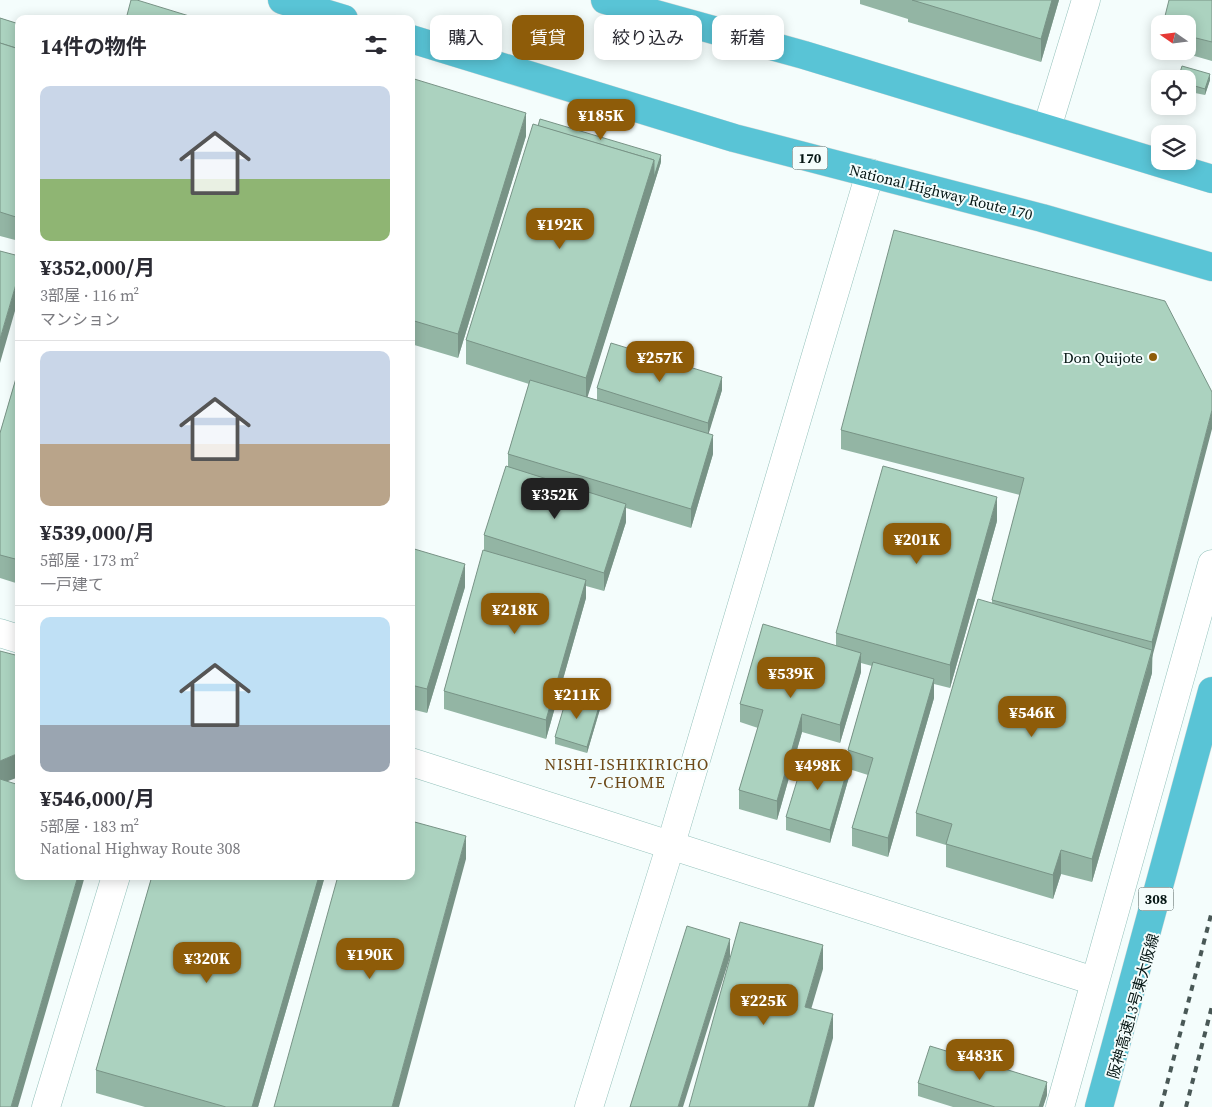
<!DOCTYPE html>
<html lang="ja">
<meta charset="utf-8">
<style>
body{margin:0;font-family:"Source Serif 4","Noto Sans JP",serif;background:#f7f7f7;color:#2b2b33;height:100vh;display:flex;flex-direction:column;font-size:19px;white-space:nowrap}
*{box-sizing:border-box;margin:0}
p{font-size:16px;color:#7c7c81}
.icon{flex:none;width:28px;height:28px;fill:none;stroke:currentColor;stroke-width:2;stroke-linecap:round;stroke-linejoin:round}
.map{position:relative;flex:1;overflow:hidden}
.side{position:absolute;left:15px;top:15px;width:400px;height:865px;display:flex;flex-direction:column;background:#fff;border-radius:10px;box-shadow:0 2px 12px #0003}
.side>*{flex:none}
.banner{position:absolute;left:430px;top:15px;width:475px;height:45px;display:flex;gap:10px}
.needle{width:32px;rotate:284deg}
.buttons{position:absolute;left:1151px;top:15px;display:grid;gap:10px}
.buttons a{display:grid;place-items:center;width:45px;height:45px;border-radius:10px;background:#fff;box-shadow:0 2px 12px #0003;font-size:25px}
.price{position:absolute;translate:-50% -42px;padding:0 11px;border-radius:10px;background:#8e5c09;color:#fff;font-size:16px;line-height:32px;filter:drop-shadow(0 1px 2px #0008)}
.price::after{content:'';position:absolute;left:50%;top:30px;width:15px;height:11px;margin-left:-8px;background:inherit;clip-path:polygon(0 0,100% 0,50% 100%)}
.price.active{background:#222;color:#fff}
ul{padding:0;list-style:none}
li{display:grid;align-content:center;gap:10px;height:265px;padding:0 25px}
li+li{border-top:1px solid #e1e1e2}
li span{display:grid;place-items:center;height:155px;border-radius:10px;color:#555}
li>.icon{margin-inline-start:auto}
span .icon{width:90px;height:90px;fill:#fffc;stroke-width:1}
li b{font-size:21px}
h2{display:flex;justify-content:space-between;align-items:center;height:60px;padding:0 25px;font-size:21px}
.tag{padding:0 18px;border-radius:10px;background:#fff;box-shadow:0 2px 12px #0003;font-size:18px;line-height:45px}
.tag.active{background:#8e5c09;color:#fff}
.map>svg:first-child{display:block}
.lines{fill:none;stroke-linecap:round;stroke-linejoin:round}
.street-casing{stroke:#93c1bb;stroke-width:29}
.highway-casing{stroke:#d7dad9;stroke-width:29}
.street{stroke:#fff;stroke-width:28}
.highway{stroke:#59c4d6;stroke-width:28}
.rail{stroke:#495856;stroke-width:4;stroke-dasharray:6 6;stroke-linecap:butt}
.wall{fill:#93b5a4}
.shaded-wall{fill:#789386}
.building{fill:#abd2bf;stroke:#789386}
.poi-dot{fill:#8e5c09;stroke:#f4fdfc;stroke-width:2}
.labels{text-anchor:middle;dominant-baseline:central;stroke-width:4;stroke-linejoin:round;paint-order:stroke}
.shield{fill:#f4fdfc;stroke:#4c5b59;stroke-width:1}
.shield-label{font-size:14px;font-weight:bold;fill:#041513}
.street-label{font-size:15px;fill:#041513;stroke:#f4fdfc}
.poi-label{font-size:15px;fill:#041513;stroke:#f4fdfc;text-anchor:end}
.neighbourhood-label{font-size:16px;letter-spacing:1px;fill:#6d4918;stroke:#f4fdfc}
</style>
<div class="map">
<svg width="1212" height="1107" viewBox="0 0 1212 1107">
<rect width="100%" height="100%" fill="#f4fdfc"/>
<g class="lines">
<g class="street-casing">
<g id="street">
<path d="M 1047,128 L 1086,0"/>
<path d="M 0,633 L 19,639"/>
<path d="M 411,762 L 1094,981"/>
<path d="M 46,1107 L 116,876"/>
<path d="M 589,1107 L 671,844 L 870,173"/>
<path d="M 1060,1107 L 1212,564"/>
</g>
</g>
<g class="highway-casing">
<g id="highway">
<path d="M 282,0 L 344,19"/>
<path d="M 605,0 L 804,55 L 1212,179"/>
<path d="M 411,39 L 734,138 L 1042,218 L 1212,267"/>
<path d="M 1099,1107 L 1212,691"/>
</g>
</g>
<use href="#street" class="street"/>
<use href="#highway" class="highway"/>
<g class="rail">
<path d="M 1161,1107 L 1212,911"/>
<path d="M 1186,1107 L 1212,1006"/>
</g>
</g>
<g class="wall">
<path d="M 860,0 L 1059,0 L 1041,62 L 908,22 L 908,19 L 860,4 Z"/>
<path d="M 1212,0 L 1212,61 L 1177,51 L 1188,51 L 1188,24 Z"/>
<path d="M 0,18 L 19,24 L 19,241 L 0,236 Z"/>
<path d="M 411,78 L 526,136 L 458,358 L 411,344 Z"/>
<path d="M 1188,79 L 1210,80 L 1205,95 L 1195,93 L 1190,110 L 1181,107 L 1188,106 Z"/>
<path d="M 661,162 L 587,397 L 597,400 L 597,388 L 722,390 L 708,434 L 713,454 L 691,528 L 626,508 L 626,522 L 604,591 L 586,586 L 586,598 L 546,739 L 444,709 L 444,691 L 484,551 L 484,535 L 508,467 L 508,454 L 529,384 L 466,364 L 466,340 Z"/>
<path d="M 1165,301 L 1152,673 L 1092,882 L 1061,874 L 1053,899 L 946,867 L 946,845 L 916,836 L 916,813 L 992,604 L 992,600 L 1020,495 L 841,449 L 841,430 Z"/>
<path d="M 19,368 L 19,584 L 0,578 L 0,433 Z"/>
<path d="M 997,521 L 950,688 L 934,684 L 934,698 L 888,857 L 852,846 L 852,828 L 868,775 L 849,769 L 849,777 L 830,843 L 786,830 L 786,817 L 848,764 L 848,750 L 872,666 L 861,663 L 861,672 L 840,743 L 802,732 L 777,820 L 739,809 L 739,790 L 758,728 L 740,722 L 740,704 L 836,646 L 836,633 Z"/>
<path d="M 411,548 L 465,587 L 427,713 L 411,709 Z"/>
<path d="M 600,709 L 587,753 L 555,744 L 555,737 Z"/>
<path d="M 152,876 L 325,876 L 258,1107 L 145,1107 L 96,1093 L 96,1070 Z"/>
<path d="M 918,1083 L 1047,1095 L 1043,1107 L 953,1107 L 918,1096 Z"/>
</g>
<g class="shaded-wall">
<path d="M 1052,0 L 1059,0 L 1041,62 L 1041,39 Z"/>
<path d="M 1210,74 L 1210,80 L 1205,95 L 1205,89 Z"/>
<path d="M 1195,86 L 1195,93 L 1190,110 L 1190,103 Z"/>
<path d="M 526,113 L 526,136 L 458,358 L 458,334 Z"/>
<path d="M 661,155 L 661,162 L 586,402 L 586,378 L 654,160 Z"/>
<path d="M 19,274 L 19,297 L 0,363 L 0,339 Z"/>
<path d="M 722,377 L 722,390 L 708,436 L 708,423 Z"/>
<path d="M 1212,410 L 1212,429 L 1152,658 L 1152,673 L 1092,882 L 1092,859 L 1152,652 L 1152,642 Z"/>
<path d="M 713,435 L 713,454 L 691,528 L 691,509 Z"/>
<path d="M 997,497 L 997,521 L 950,688 L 950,665 Z"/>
<path d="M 626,504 L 626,522 L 604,591 L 604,573 Z"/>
<path d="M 465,564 L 465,587 L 427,713 L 427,689 Z"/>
<path d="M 586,580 L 586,598 L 546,739 L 546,720 Z"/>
<path d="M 861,653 L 861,672 L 840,743 L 840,725 Z"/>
<path d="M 934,679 L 934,698 L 888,857 L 888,838 Z"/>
<path d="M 600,703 L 600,709 L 587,753 L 587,747 Z"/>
<path d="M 802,714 L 802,732 L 777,820 L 777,801 Z"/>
<path d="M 19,753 L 19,777 L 0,784 L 0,761 Z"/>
<path d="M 849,764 L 849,777 L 830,843 L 830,830 Z"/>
<path d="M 466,836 L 466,859 L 399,1107 L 392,1107 Z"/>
<path d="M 1061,850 L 1061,874 L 1053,899 L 1053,875 Z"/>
<path d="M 78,876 L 85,876 L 18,1107 L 11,1107 Z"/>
<path d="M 319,876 L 325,876 L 258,1107 L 252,1107 Z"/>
<path d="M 730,939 L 730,957 L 683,1107 L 678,1107 Z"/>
<path d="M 823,945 L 823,969 L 805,1030 L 805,1007 Z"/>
<path d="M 833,1014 L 833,1038 L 814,1107 L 808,1107 Z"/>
<path d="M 1047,1082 L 1047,1095 L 1043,1107 L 1039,1107 Z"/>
</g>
<g class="building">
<path d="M 131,0 L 137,0 L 199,19 L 126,19 Z"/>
<path d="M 912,0 L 1052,0 L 1041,39 Z"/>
<path d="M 1169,0 L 1212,0 L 1212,42 L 1188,36 L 1188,24 L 1163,24 Z"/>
<path d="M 0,18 L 19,24 L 19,49 L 0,43 Z"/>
<path d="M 0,43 L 19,49 L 19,218 L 0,212 Z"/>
<path d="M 1182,66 L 1210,74 L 1205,89 L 1195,86 L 1190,103 L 1188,102 L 1188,79 L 1178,79 Z"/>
<path d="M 411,78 L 526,113 L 458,334 L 411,320 Z"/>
<path d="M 540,119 L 661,155 L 654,177 L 654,160 L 538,126 Z"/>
<path d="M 533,124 L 654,160 L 586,378 L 466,340 Z"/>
<path d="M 894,230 L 1165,301 L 1212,392 L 1212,410 L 1152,642 L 992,600 L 1024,478 L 841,430 Z"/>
<path d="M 0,251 L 19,256 L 19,274 L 0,339 Z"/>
<path d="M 611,343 L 722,377 L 708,423 L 597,388 Z"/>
<path d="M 19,368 L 19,560 L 0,555 L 0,433 Z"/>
<path d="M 530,380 L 713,435 L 691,509 L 508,454 Z"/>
<path d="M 506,466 L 626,504 L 604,573 L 484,535 Z"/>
<path d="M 883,466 L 997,497 L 950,665 L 836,633 Z"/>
<path d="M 411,548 L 465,564 L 427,689 L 411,685 Z"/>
<path d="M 483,550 L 586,580 L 546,720 L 444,691 Z"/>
<path d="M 978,599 L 1152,650 L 1092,859 L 1061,850 L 1053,875 L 946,844 L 952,824 L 916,813 Z"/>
<path d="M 763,624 L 861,653 L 840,725 L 802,714 L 777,801 L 739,790 L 763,710 L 740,704 Z"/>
<path d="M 0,651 L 19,656 L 19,753 L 0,761 Z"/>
<path d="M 873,662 L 934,679 L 888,838 L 852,828 L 873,758 L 848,750 Z"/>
<path d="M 568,693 L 600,703 L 587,747 L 555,737 Z"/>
<path d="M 806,751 L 849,764 L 830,830 L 786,817 Z"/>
<path d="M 0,779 L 19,785 L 19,876 L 78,876 L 11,1107 L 0,1107 Z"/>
<path d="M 411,821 L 466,836 L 392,1107 L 274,1107 L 338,876 L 411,876 Z"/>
<path d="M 152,876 L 319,876 L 252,1107 L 226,1107 L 96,1070 Z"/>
<path d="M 740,922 L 823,945 L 805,1007 L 833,1014 L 808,1107 L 689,1107 Z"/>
<path d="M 687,926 L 730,939 L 678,1107 L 630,1107 Z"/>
<path d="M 930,1046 L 1047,1082 L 1039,1107 L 995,1107 L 918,1083 Z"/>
</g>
<circle class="poi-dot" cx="1153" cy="357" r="5"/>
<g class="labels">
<g class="shield">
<rect x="792.5" y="146.5" width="35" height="23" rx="4"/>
<rect x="1138.5" y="887.5" width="35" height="23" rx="4"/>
</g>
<g class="shield-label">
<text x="810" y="158">170</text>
<text x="1156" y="899">308</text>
</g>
<g class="street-label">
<text transform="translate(941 192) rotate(14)">National Highway Route 170</text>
<text transform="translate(1133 1006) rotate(-74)">阪神高速13号東大阪線</text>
</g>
<g class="poi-label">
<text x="1143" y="357">Don Quijote</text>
</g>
<g class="neighbourhood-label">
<text x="627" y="764">NISHI-ISHIKIRICHO<tspan x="627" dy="18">7-CHOME</tspan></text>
</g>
</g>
</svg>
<div class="buttons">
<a><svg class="needle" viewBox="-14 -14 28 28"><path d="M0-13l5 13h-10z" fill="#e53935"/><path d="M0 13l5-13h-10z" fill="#7c7c81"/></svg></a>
<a><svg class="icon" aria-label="locate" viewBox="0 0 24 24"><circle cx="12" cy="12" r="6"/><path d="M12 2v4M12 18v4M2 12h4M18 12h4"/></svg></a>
<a><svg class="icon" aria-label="layers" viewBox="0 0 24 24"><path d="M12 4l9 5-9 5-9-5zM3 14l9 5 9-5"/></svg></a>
</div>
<b class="price" style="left:601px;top:141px">¥185K</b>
<b class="price" style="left:560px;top:250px">¥192K</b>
<b class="price" style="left:660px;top:383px">¥257K</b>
<b class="price active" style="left:555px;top:520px">¥352K</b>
<b class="price" style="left:917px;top:565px">¥201K</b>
<b class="price" style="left:515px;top:635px">¥218K</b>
<b class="price" style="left:791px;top:699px">¥539K</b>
<b class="price" style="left:577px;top:720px">¥211K</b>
<b class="price" style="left:1032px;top:738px">¥546K</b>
<b class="price" style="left:818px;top:791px">¥498K</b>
<b class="price" style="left:370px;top:980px">¥190K</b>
<b class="price" style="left:207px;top:984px">¥320K</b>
<b class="price" style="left:764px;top:1026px">¥225K</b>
<b class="price" style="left:980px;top:1081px">¥483K</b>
<div class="banner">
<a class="tag">購入</a>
<a class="tag active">賃貸</a>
<a class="tag">絞り込み</a>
<a class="tag">新着</a>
</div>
<section class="side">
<h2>14件の物件<svg class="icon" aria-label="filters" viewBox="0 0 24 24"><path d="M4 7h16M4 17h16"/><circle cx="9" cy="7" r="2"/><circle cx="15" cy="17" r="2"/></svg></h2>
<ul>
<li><span style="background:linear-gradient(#c9d6e8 60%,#8fb573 0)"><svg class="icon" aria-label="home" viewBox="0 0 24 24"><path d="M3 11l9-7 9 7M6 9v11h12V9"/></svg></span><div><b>¥352,000/月</b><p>3部屋 · 116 m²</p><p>マンション</p></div></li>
<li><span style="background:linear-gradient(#c9d6e8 60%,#b9a48a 0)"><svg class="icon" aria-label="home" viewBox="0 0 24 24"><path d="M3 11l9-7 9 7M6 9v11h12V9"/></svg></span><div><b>¥539,000/月</b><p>5部屋 · 173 m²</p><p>一戸建て</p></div></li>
<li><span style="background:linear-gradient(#bfe0f5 70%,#9aa5b1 0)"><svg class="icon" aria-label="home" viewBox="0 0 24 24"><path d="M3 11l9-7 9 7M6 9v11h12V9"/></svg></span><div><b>¥546,000/月</b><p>5部屋 · 183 m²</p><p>National Highway Route 308</p></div></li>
</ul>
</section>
</div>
